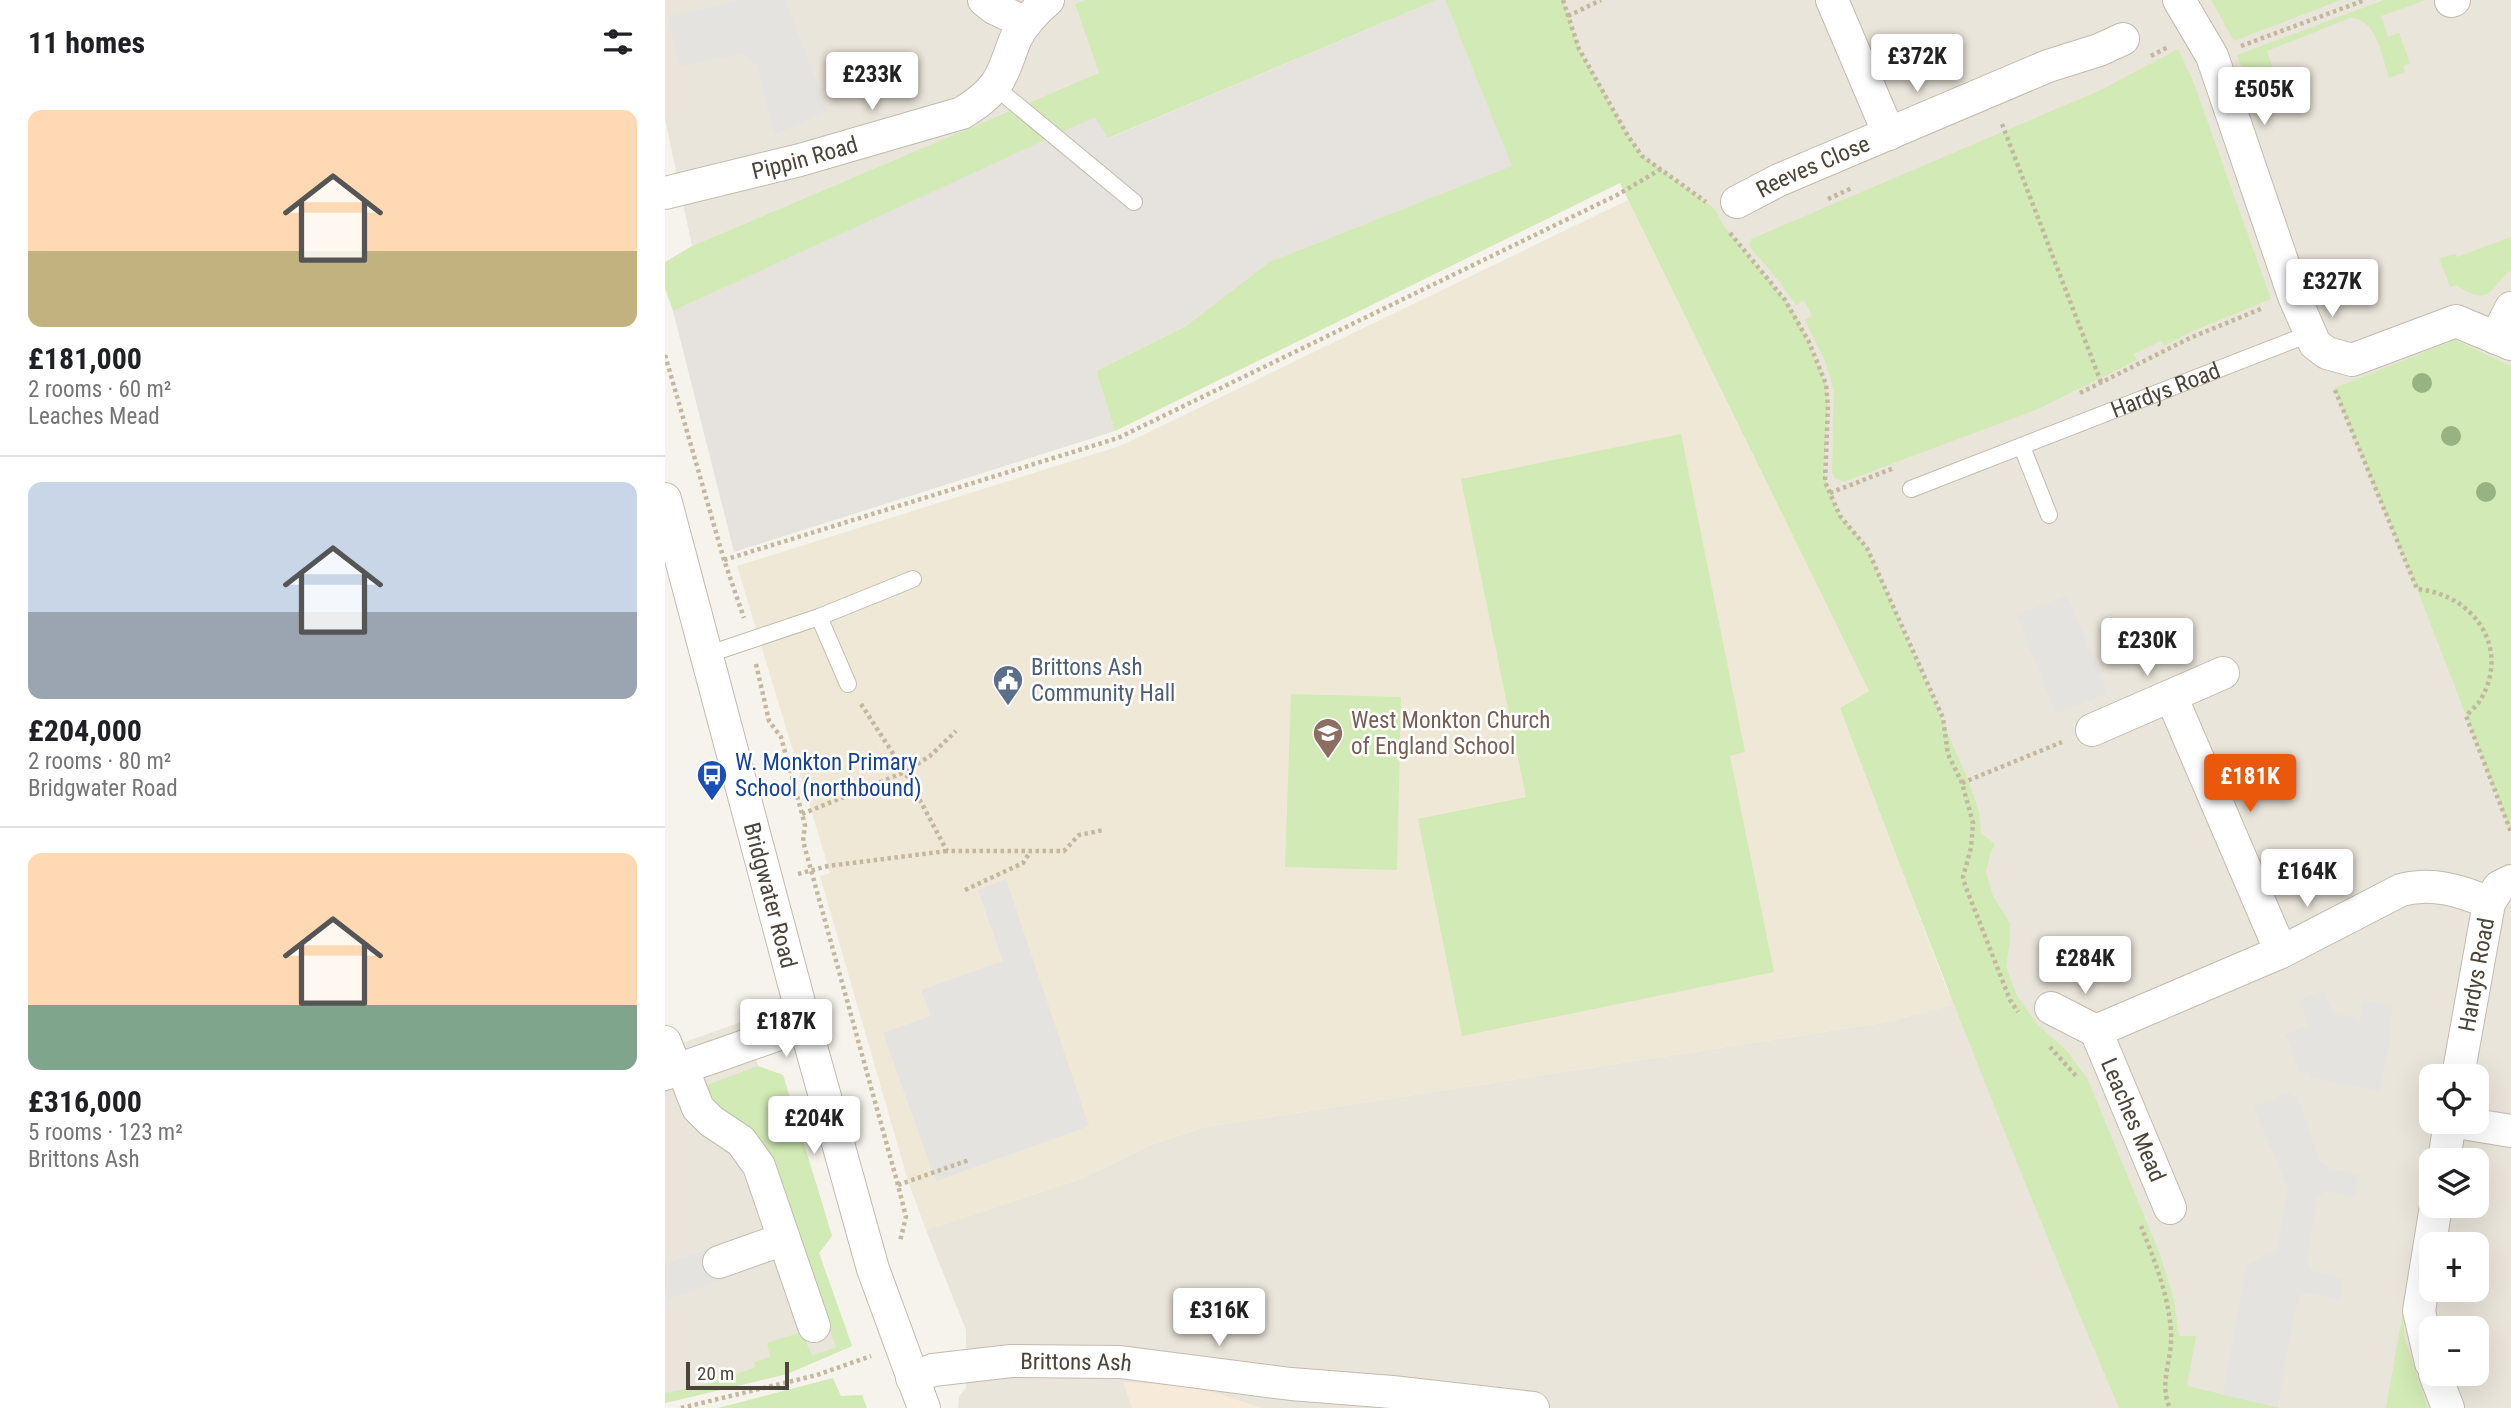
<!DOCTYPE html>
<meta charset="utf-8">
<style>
body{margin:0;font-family:"Roboto Condensed",sans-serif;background:#f2f2f2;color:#202124;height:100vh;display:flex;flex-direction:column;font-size:26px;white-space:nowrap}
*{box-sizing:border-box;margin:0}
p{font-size:23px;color:#757577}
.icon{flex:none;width:38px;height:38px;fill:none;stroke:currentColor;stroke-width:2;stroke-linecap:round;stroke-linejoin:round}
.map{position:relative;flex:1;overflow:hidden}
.sheet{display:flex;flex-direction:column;background:#fff;width:665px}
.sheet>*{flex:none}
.controls{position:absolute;left:1754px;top:1064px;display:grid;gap:14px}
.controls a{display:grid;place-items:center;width:70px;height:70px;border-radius:14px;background:#fff;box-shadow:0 7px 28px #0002;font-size:35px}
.scale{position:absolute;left:21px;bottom:18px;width:103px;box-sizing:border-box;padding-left:7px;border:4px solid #4b4439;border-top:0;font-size:19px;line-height:24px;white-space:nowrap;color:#4b4439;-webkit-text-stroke:5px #fff;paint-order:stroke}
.price{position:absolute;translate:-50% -60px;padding:0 16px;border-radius:7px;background:#fff;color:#222;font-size:23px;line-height:46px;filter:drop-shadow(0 2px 4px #0008)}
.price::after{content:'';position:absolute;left:50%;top:42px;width:21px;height:16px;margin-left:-10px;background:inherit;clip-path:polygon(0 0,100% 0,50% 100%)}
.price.current{background:#ea580c;color:#fff}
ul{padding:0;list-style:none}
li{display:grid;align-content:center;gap:14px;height:371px;padding:0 28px}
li+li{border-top:2px solid #e0e0e0}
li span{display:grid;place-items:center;height:217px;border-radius:14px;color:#555}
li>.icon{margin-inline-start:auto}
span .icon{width:126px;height:126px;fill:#fffc;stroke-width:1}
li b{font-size:30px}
h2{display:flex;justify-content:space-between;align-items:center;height:84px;padding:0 28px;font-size:30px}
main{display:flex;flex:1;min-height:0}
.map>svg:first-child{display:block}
.residential{fill:#eae5da;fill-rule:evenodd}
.commercial{fill:#f7ead8}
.industrial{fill:#e6e2dd}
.education{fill:#efe8d6}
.green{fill:#d2eab5}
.parking{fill:#e5e3e0}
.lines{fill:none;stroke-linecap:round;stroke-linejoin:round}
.service-casing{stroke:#c2bbae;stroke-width:18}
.minor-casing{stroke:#c2bbae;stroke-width:34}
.path{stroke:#c4b79f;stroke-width:4.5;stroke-dasharray:3.5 3.5;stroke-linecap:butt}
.service{stroke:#fff;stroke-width:16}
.minor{stroke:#fff;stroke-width:32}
.tree{fill:#97b381}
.labels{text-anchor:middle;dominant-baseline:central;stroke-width:5;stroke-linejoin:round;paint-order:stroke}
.street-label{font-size:23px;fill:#4b4439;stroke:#fff}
.service-label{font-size:23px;fill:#4e5e75;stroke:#fff;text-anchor:start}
.education-label{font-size:23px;fill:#785e54;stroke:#fff;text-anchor:start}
.transit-label{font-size:23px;fill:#164399;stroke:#fff;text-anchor:start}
</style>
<main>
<section class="sheet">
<h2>11 homes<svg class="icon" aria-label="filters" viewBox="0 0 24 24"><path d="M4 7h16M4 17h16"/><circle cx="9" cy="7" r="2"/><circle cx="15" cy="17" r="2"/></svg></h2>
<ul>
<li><span style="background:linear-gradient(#ffd9b3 65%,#c2b280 0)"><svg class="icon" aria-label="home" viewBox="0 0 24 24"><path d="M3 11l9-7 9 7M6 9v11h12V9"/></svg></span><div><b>£181,000</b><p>2 rooms · 60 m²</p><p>Leaches Mead</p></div></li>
<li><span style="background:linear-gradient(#c9d6e8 60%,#9aa5b1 0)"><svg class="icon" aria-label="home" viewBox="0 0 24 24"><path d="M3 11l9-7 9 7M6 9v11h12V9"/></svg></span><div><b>£204,000</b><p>2 rooms · 80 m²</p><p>Bridgwater Road</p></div></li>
<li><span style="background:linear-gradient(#ffd9b3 70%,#7fa58c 0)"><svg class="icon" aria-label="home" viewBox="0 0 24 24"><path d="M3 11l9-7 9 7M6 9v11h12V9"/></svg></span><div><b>£316,000</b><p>5 rooms · 123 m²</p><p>Brittons Ash</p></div></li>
</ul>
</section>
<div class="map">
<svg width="1846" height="1408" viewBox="0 0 1846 1408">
<rect width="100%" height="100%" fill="#f6f3ec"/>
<g class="residential">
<path d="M 0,0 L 555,0 L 435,73 L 27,246 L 0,119 Z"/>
<path d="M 876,0 L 1846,0 L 1846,1408 L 293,1408 L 294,1396 L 301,1388 L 301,1330 L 261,1230 L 418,1178 L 488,1144 L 540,1127 L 1217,1023 L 1287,1005 L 1204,691 L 963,200 ZM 1766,1076 L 1811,1076 L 1811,1122 L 1766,1122 ZM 1766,1160 L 1811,1160 L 1811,1206 L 1766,1206 ZM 1766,1244 L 1811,1244 L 1811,1290 L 1766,1290 ZM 1766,1328 L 1811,1328 L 1811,1374 L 1766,1374 Z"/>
<path d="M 82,1020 L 93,1066 L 118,1075 L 167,1236 L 154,1253 L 187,1346 L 122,1374 L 0,1403 L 0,1049 Z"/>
</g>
<path class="commercial" d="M 458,1382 L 529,1386 L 597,1408 L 467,1408 Z"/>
<path class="industrial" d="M 772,0 L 780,0 L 848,166 L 604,262 L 521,326 L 431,371 L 450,431 L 69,552 L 8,311 L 431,116 L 444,138 Z"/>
<path class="education" d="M 963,200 L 1204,691 L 1175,708 L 1288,1005 L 1217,1023 L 540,1127 L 488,1144 L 418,1178 L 261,1230 L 243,1181 L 155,876 L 165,873 L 163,866 L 72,566 L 455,446 Z"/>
<g class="green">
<path d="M 421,0 L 772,0 L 443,138 L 430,117 L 8,311 L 0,288 L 0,262 L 27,246 L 434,73 L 410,4 Z"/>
<path d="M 780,0 L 898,0 L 914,49 L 963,136 L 977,156 L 1050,209 L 1058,225 L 1120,300 L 1134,322 L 1161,384 L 1163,406 L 1159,468 L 1162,488 L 1175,516 L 1202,548 L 1303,780 L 1314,812 L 1316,833 L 1330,844 L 1325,854 L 1321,872 L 1328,896 L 1345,923 L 1345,942 L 1341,967 L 1352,996 L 1372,1024 L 1403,1052 L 1423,1080 L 1496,1257 L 1509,1300 L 1514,1336 L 1531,1336 L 1522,1386 L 1616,1408 L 1454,1408 C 1355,1177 1264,943 1175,708 L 1204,691 L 955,183 L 450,431 L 431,371 L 521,326 L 604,262 L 847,166 Z"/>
<path d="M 1546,0 L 1676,0 L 1569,41 Z"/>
<path d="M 1719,0 L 1761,0 L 1716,16 L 1723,37 L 1734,33 L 1745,63 L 1738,66 L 1740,72 L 1724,78 C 1717,57 1712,18 1685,18 L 1602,51 L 1614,86 L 1587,96 L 1572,55 Z"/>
<path d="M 1513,49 L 1528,81 L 1606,299 L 1525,332 L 1499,346 L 1496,341 L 1469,354 L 1472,360 L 1373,409 L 1178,482 L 1170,478 L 1167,473 L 1169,392 L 1161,363 L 1140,320 L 1147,316 L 1139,300 L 1131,305 L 1114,281 L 1084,246 L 1086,239 L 1436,90 Z"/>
<path d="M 1846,237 L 1846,269 C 1822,292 1825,307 1791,285 L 1785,287 L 1774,258 L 1790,254 L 1792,257 Z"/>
<path d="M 1790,340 L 1846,366 L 1846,832 L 1752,589 L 1669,388 Z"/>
<path d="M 1016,434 L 1080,752 L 1065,756 L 1109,972 L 797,1036 L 753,819 L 861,797 L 796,479 Z"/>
<path d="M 626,694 L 736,697 L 732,870 L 620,867 Z"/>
<path d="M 93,1066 L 118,1075 L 167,1236 L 154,1253 L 187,1346 L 122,1374 L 0,1403 L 0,1393 L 47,1383 L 91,1367 L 89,1362 L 105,1357 L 102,1343 L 137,1332 L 147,1356 L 171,1347 L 113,1182 L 47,1106 L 39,1086 Z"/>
<path d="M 1738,1311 L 1740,1339 L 1763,1408 L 1721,1408 Z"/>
<path d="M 168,1378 L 176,1396 L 197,1395 L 202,1408 L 53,1408 Z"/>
</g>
<g class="parking">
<path d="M 72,0 L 120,0 L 163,111 L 109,135 L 92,65 L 77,54 L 14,66 L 3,17 Z"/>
<path d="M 1402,595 L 1443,693 L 1391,714 L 1351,615 Z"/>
<path d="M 341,879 L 424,1126 L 271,1181 L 218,1033 L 266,1016 L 256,990 L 338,961 L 313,890 Z"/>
<path d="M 1659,990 L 1668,1014 L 1688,1017 L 1694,1025 L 1699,1001 L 1728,1005 L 1724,1032 L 1726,1032 L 1715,1091 L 1644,1077 L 1645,1073 L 1635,1072 L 1620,1034 L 1644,1025 L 1634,1000 Z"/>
<path d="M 1624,1092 L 1626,1097 L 1632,1097 L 1655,1161 L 1667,1169 L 1693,1175 L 1690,1197 L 1661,1190 L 1652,1198 L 1641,1262 L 1647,1271 L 1678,1278 L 1675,1300 L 1645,1293 L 1640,1293 L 1635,1296 L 1628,1319 L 1613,1407 L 1558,1395 L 1581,1265 L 1602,1255 L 1611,1254 L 1623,1188 L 1588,1107 Z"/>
<path d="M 48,1247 L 60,1279 L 3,1299 L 0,1291 L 0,1264 Z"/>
</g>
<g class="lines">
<g class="service-casing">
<g id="service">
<path d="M 329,86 L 469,202"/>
<path d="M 1357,447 L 1384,515"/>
<path id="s1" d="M 1246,489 L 1644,334"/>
<path d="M 154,617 L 183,684"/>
<path d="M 41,655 L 154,617 L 248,579"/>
</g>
</g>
<g class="minor-casing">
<g id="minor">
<path d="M 319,0 L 329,8 L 361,23"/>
<path d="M 1167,0 L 1224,134"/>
<path d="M 1514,0 L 1547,56 L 1629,296 L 1650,344 L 1662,353 L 1687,360 L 1791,321 L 1846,344"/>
<path d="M 1786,1 L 1789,0"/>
<path id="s2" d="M 0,193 L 135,160 L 297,113 C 310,105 322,97 331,84 C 341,70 344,54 351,38 C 359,22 370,11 383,0"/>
<path id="s3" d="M 1072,202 L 1114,180 L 1383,66 L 1434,50 L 1458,39"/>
<path d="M 1831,338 L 1846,308"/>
<path id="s4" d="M 0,499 L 140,1025 L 208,1269 L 259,1408"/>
<path d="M 1506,696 L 1616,952"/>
<path d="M 1427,730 L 1558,673"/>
<path d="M 1386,1008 L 1431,1031"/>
<path d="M 0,1042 L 11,1070"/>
<path d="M 17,1067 L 33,1108 L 46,1121 L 76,1141 L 94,1166 L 149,1326"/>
<path d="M 0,1074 L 140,1025"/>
<path id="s5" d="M 1793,1076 L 1824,903 L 1834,887 L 1846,881"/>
<path d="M 1791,1122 L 1846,1131"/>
<path d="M 1779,1160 L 1785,1122"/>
<path d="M 1505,1208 L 1431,1031 L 1616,952 L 1736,890 C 1767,882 1795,890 1824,903"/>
<path d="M 54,1262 L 119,1239"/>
<path d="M 1766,1363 L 1754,1311 L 1771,1206"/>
<path d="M 1770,1374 L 1783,1408"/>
<path id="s6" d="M 247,1378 L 268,1370 L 346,1361 L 455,1362 L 626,1384 L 727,1392 L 868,1408"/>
</g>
</g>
<g class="path">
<path d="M 898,0 L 914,49 L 963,136 L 977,156 L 1041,202"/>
<path d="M 903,16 L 936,0"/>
<path d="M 1576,46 L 1700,0"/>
<path d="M 1486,56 L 1503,47"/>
<path d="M 1337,124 L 1436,382"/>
<path d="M 1163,199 L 1187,188"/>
<path d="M 1065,233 L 1120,300 L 1144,342 L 1161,384 L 1163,406 L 1160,482 L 1175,516 L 1202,548 L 1278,718 L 1283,754 L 1297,783 L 1308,823 L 1306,848 L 1298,877 L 1300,885 L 1345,1000 L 1353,1012"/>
<path d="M 0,355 L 59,560 L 79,618"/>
<path d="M 1670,390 L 1752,589 C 1808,594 1846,647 1816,699 C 1813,705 1806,710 1801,716 L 1846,832"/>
<path d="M 1415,393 L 1525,338 L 1598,308"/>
<path d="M 1165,493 L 1229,468"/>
<path d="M 59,560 L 453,438 L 952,195 L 996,169"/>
<path d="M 91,664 L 104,721 L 116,737 L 140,825 L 138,841 L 233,1185 L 241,1217 L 235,1241"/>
<path d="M 196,704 L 240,772 L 282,851 L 399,851 L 414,835 L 439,830"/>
<path d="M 1297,783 L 1397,742"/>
<path d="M 137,814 L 240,772 L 265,756 L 291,731"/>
<path d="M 133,874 L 163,866 L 282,851"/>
<path d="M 300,890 L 358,863 L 365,852"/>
<path d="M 1385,1047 L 1412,1077"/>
<path d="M 233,1185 L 304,1160"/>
<path d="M 1476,1226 C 1489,1259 1504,1296 1506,1332 C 1508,1359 1493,1383 1505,1408"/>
<path d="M 16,1408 L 152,1375 L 206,1356"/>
</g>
<use href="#service" class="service"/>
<use href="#minor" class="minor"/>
</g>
<g class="tree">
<circle cx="1757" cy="383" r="10"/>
<circle cx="1786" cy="436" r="10"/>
<circle cx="1821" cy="492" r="10"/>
</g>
<defs>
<g id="civic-pin" transform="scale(1.575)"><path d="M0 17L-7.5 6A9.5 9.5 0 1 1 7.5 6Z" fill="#5c6f8a" stroke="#fff"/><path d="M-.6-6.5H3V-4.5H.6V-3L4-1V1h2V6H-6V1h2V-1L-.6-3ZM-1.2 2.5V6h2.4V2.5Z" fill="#fff"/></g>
<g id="school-pin" transform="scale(1.575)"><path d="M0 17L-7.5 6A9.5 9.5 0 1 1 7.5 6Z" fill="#8d6e63" stroke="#fff"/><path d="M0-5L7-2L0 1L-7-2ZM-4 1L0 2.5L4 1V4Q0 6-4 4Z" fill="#fff"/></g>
<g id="bus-pin" transform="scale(1.575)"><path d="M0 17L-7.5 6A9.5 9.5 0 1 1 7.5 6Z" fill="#1a4fb4" stroke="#fff"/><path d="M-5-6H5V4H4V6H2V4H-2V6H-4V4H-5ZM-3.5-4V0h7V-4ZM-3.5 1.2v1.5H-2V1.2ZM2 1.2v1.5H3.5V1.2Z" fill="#fff"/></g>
</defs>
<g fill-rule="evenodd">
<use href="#civic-pin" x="343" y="680"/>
<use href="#school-pin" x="663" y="733"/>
<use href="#bus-pin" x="47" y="775"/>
</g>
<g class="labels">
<g class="street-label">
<text stroke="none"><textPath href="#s2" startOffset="144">Pippin Road</textPath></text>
<text stroke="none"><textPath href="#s3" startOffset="84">Reeves Close</textPath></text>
<text stroke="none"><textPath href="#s1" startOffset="273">Hardys Road</textPath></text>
<text stroke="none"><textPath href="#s4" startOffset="410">Bridgwater Road</textPath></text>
<text stroke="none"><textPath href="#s5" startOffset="103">Hardys Road</textPath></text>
<text transform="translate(1468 1120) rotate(67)">Leaches Mead</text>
<text stroke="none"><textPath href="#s6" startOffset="166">Brittons Ash</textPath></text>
</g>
<g class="service-label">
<text x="366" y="667">Brittons Ash<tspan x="366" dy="26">Community Hall</tspan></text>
</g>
<g class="education-label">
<text x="686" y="720">West Monkton Church<tspan x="686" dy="26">of England School</tspan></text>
</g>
<g class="transit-label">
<text x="70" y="762">W. Monkton Primary<tspan x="70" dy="26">School (northbound)</tspan></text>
</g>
</g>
</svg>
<div class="controls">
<a><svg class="icon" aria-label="locate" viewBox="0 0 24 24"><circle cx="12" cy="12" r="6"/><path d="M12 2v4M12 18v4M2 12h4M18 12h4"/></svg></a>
<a><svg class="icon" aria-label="layers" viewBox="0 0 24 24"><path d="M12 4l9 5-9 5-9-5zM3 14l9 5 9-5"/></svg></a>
<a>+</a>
<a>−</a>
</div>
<div class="scale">20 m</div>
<b class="price" style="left:1252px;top:94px">£372K</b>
<b class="price" style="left:207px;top:112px">£233K</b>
<b class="price" style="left:1599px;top:127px">£505K</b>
<b class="price" style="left:1667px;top:319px">£327K</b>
<b class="price" style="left:1482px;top:678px">£230K</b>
<b class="price current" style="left:1585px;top:814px">£181K</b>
<b class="price" style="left:1642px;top:909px">£164K</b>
<b class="price" style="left:1420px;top:996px">£284K</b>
<b class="price" style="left:121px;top:1059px">£187K</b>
<b class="price" style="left:149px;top:1156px">£204K</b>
<b class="price" style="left:554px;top:1348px">£316K</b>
</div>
</main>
